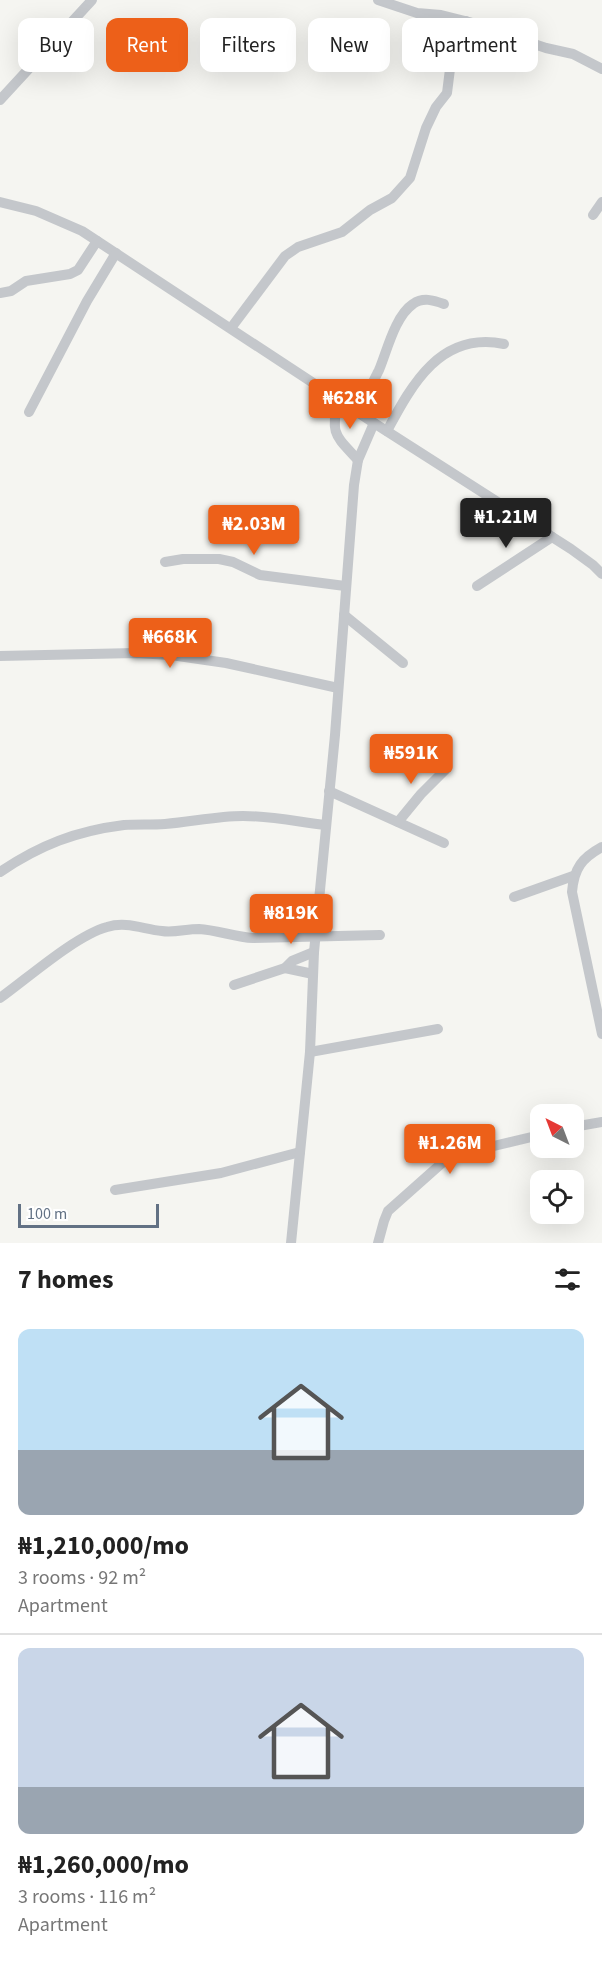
<!DOCTYPE html>
<meta charset="utf-8">
<style>
body{margin:0;font-family:"Source Sans 3",sans-serif;background:#f2f2f2;color:#222;height:100vh;display:flex;flex-direction:column;font-size:22px;white-space:nowrap}
*{box-sizing:border-box;margin:0}
p{font-size:20px;color:#767676}
.icon{flex:none;width:33px;height:33px;fill:none;stroke:currentColor;stroke-width:2;stroke-linecap:round;stroke-linejoin:round}
.map{position:relative;height:1243px;overflow:hidden}
.side{display:flex;flex-direction:column;background:#fff;flex:1}
.side>*{flex:none}
.hud{position:absolute;left:18px;top:18px;width:567px;height:54px;display:flex;gap:12px}
.needle{width:39px;rotate:318deg}
.buttons{position:absolute;left:530px;top:1104px;display:grid;gap:12px}
.buttons a{display:grid;place-items:center;width:54px;height:54px;border-radius:12px;background:#fff;box-shadow:0 6px 24px #0002;font-size:30px}
.scale{position:absolute;left:18px;bottom:15px;width:141px;box-sizing:border-box;padding-left:6px;border:3px solid #627184;border-top:0;font-size:16px;line-height:21px;white-space:nowrap;color:#627184;-webkit-text-stroke:4px #fff;paint-order:stroke}
.price{position:absolute;translate:-50% -51px;padding:0 14px;border-radius:6px;background:#ed6019;color:#fff;font-size:20px;line-height:39px;filter:drop-shadow(0 2px 3px #0008)}
.price::after{content:'';position:absolute;left:50%;top:36px;width:18px;height:14px;margin-left:-9px;background:inherit;clip-path:polygon(0 0,100% 0,50% 100%)}
.price.current{background:#222;color:#fff}
ul{padding:0;list-style:none}
li{display:grid;align-content:center;gap:12px;height:318px;padding:0 18px}
li+li{border-top:2px solid #e0e0e0}
li span{display:grid;place-items:center;height:186px;border-radius:12px;color:#555}
li>.icon{margin-inline-start:auto}
span .icon{width:108px;height:108px;fill:#fffc;stroke-width:1}
li b{font-size:26px}
h2{display:flex;justify-content:space-between;align-items:center;height:72px;padding:0 18px;font-size:26px}
.tag{padding:0 21px;border-radius:12px;background:#fff;box-shadow:0 6px 24px #0002;font-size:21px;line-height:54px}
.tag.current{background:#ed6019;color:#fff}
.map>svg:first-child{display:block}
.lines{fill:none;stroke-linecap:round;stroke-linejoin:round}
.minor{stroke:#c4c7cb;stroke-width:10}
</style>
<div class="map">
<svg width="602" height="1243" viewBox="0 0 602 1243">
<rect width="100%" height="100%" fill="#f5f5f1"/>
<g class="lines">
<g class="minor">
<path d="M 378,0 L 417,13 L 441,15 L 469,22 L 546,48 L 573,54 L 602,69"/>
<path d="M 0,100 L 92,0"/>
<path d="M 0,202 L 36,211 L 82,231 L 374,423 L 571,549 L 593,565 L 602,574"/>
<path d="M 593,215 L 602,202"/>
<path d="M 0,293 L 11,291 L 26,281 L 70,274 L 78,270 L 97,241"/>
<path d="M 231,328 L 285,256 L 298,247 L 342,232 L 370,210 L 392,198 L 410,178 L 426,128 L 436,107 L 447,93 L 450,69 L 465,38 L 466,21"/>
<path d="M 338,399 C 331,435 334,434 358,460"/>
<path d="M 29,412 L 87,301 L 116,253"/>
<path d="M 358,412 C 365,398 372,384 379,370 C 387,351 395,316 413,304 C 423,297 433,300 444,304"/>
<path d="M 387,431 C 412,384 441,331 504,344"/>
<path d="M 165,562 L 183,559 L 219,559 L 233,562 L 260,575 L 345,586"/>
<path d="M 477,586 L 552,537"/>
<path d="M 344,615 L 403,663"/>
<path d="M 0,656 L 135,653 L 171,655 L 226,663 L 338,688"/>
<path d="M 329,791 L 444,843"/>
<path d="M 398,822 L 421,794 L 447,768"/>
<path d="M 602,847 C 582,858 574,868 572,892 L 602,1034"/>
<path d="M 0,872 C 40,845 76,831 124,825 C 137,824 151,825 165,824 C 191,822 217,816 243,816 C 271,816 299,822 326,825"/>
<path d="M 514,897 L 573,876"/>
<path d="M 285,968 L 313,974"/>
<path d="M 234,985 L 285,968 L 292,961 L 314,952"/>
<path d="M 0,998 C 28,978 75,936 107,927 C 126,921 143,929 162,931 C 174,933 186,929 199,929 C 217,930 235,937 253,938 L 380,935"/>
<path d="M 310,1052 L 438,1029"/>
<path d="M 573,1127 L 602,1122"/>
<path d="M 115,1190 L 221,1173 L 300,1152"/>
<path d="M 291,1243 L 310,1052 L 314,952 L 335,735 L 354,485 L 358,460 L 374,423"/>
<path d="M 378,1243 L 384,1221 L 388,1211 L 442,1163 L 473,1151 L 540,1135"/>
</g>
</g>
</svg>
<div class="buttons">
<a><svg class="needle" viewBox="-14 -14 28 28"><path d="M0-13l5 13h-10z" fill="#e53935"/><path d="M0 13l5-13h-10z" fill="#767676"/></svg></a>
<a><svg class="icon" aria-label="locate" viewBox="0 0 24 24"><circle cx="12" cy="12" r="6"/><path d="M12 2v4M12 18v4M2 12h4M18 12h4"/></svg></a>
</div>
<div class="scale">100 m</div>
<b class="price" style="left:350px;top:430px">₦628K</b>
<b class="price current" style="left:506px;top:549px">₦1.21M</b>
<b class="price" style="left:254px;top:556px">₦2.03M</b>
<b class="price" style="left:170px;top:669px">₦668K</b>
<b class="price" style="left:411px;top:785px">₦591K</b>
<b class="price" style="left:291px;top:945px">₦819K</b>
<b class="price" style="left:450px;top:1175px">₦1.26M</b>
<div class="hud">
<a class="tag">Buy</a>
<a class="tag current">Rent</a>
<a class="tag">Filters</a>
<a class="tag">New</a>
<a class="tag">Apartment</a>
</div>
</div>
<section class="side">
<h2>7 homes<svg class="icon" aria-label="filters" viewBox="0 0 24 24"><path d="M4 7h16M4 17h16"/><circle cx="9" cy="7" r="2"/><circle cx="15" cy="17" r="2"/></svg></h2>
<ul>
<li><span style="background:linear-gradient(#bfe0f5 65%,#9aa5b1 0)"><svg class="icon" aria-label="home" viewBox="0 0 24 24"><path d="M3 11l9-7 9 7M6 9v11h12V9"/></svg></span><div><b>₦1,210,000/mo</b><p>3 rooms · 92 m²</p><p>Apartment</p></div></li>
<li><span style="background:linear-gradient(#c9d6e8 75%,#9aa5b1 0)"><svg class="icon" aria-label="home" viewBox="0 0 24 24"><path d="M3 11l9-7 9 7M6 9v11h12V9"/></svg></span><div><b>₦1,260,000/mo</b><p>3 rooms · 116 m²</p><p>Apartment</p></div></li>
</ul>
</section>
